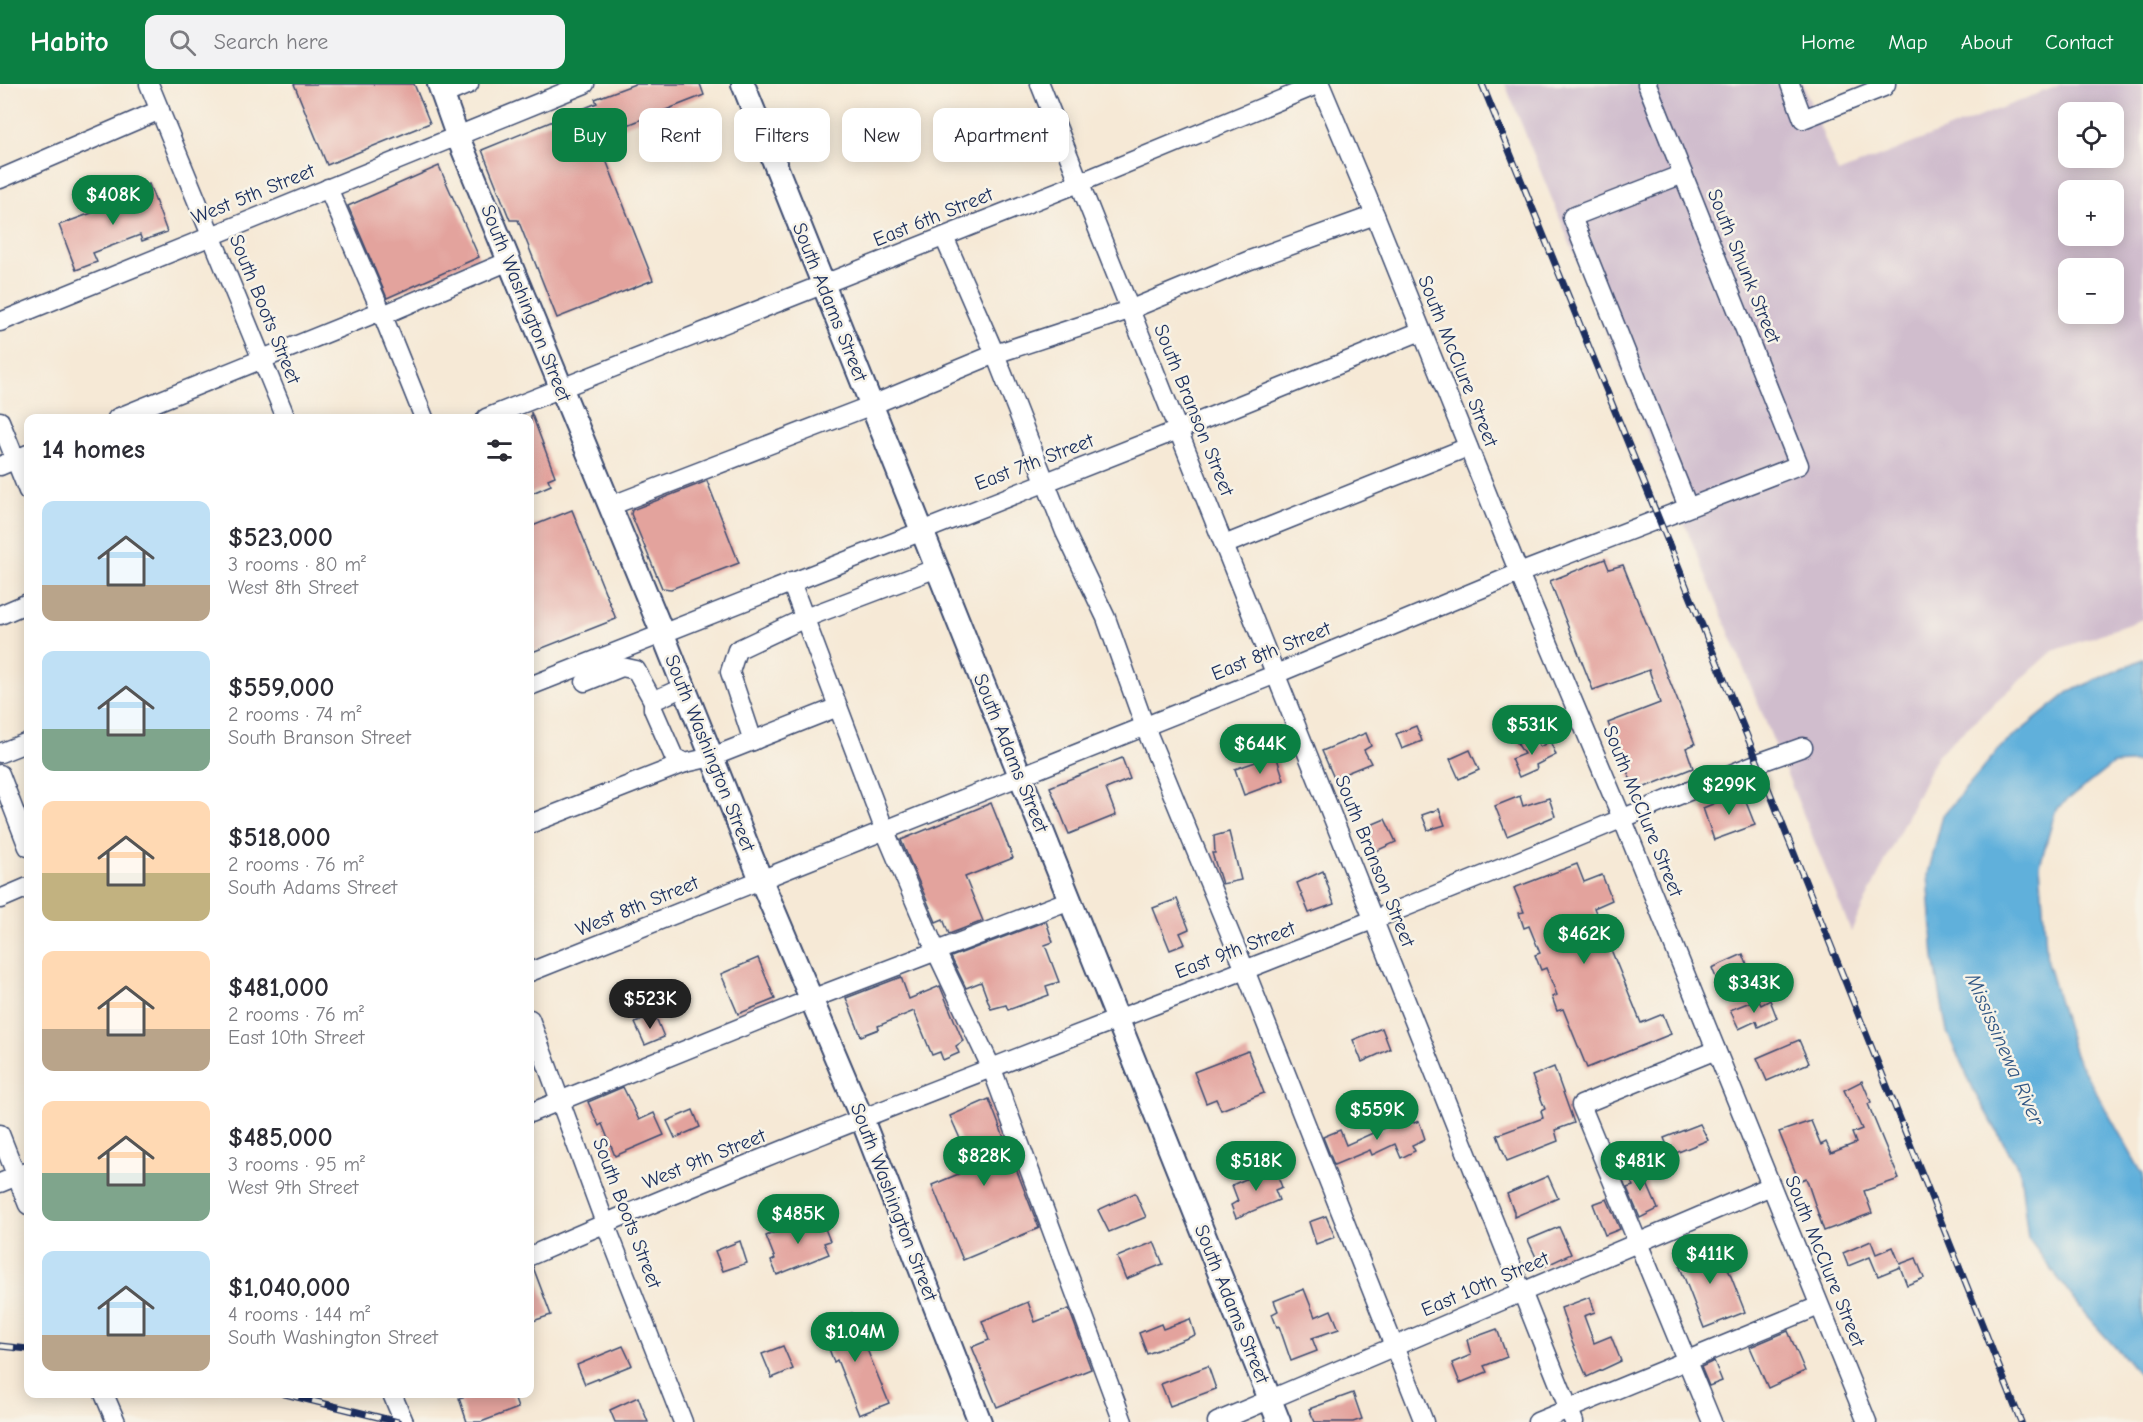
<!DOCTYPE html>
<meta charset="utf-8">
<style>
body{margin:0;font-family:"Comic Neue",sans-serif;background:#f2f2f3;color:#2b2b33;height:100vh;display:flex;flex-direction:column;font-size:22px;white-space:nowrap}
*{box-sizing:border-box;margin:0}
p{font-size:20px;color:#7c7c81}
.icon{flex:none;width:33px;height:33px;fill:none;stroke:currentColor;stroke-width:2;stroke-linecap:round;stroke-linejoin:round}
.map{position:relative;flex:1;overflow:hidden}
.drawer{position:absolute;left:24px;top:330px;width:510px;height:984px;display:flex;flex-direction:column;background:#fff;border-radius:12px;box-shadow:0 3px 15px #0003}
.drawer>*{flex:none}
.top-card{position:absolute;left:552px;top:24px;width:570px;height:54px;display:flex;gap:12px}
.tools{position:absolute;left:2058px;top:18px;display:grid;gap:12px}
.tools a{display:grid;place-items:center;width:66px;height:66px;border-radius:12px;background:#fff;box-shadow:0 3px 15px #0003;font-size:30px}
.price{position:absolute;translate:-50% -51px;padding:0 14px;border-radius:21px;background:#0b8043;color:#fff;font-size:20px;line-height:39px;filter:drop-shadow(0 2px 3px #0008)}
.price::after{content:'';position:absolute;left:50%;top:36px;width:18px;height:14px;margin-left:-9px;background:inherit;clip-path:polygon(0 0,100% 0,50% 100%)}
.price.on{background:#222;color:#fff}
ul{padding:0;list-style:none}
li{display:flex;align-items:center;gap:18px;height:150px;padding:0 18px}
li span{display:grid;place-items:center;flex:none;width:168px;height:120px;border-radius:12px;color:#555}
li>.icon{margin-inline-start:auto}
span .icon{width:72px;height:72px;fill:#fffc;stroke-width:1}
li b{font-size:26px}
h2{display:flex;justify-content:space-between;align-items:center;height:72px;padding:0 18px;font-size:26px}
.pill{padding:0 21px;border-radius:12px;background:#fff;box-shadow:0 3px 15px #0003;font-size:21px;line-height:54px}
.pill.on{background:#0b8043;color:#fff}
header{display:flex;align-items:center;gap:36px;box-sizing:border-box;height:84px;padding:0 30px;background:#0b8043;color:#fff}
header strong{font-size:28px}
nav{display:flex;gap:33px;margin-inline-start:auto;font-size:21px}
.search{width:420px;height:54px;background:#f2f2f3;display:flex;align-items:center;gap:15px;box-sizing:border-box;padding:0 21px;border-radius:12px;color:#7c7c81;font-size:22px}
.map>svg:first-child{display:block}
.industrial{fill:#d0bdcd;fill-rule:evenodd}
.water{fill:#61b0db;stroke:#3e709c;stroke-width:1.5}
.building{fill:#e3a39d}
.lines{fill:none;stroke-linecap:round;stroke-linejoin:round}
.minor-casing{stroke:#3c4b70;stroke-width:21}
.major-casing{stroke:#3c4b70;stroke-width:26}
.minor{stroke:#fff;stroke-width:18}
.major{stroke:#fff;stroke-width:22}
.rail-casing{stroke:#1b2f5e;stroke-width:7}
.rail{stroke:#f7f3e8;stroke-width:4.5;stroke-dasharray:14;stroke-linecap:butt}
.labels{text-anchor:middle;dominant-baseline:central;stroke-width:5;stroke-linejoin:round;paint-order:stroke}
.street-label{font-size:20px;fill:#1b2f5e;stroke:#f7f3e8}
.water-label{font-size:21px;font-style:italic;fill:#305684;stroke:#f7f3e8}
</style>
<header>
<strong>Habito</strong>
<div class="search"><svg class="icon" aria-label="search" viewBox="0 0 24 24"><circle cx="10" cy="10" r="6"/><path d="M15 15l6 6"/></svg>Search here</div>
<nav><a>Home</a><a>Map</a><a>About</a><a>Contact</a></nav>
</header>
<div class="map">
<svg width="2143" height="1338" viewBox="0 0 2143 1338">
<rect width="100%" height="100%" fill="#f7f3e8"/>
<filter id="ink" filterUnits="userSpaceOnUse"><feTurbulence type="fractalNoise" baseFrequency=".0167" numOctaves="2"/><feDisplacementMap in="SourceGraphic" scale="12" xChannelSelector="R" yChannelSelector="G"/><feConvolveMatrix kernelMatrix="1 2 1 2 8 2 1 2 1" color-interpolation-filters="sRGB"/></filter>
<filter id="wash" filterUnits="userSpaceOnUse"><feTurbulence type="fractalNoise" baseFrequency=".008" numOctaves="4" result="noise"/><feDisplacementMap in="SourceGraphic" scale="24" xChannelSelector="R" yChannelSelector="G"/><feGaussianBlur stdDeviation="1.35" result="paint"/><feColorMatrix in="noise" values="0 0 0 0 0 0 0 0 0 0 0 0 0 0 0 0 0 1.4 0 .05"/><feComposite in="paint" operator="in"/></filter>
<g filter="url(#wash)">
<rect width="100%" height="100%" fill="#f6e9d6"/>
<path class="industrial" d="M 1505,0 L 1803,0 L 1838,89 L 2062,0 L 2143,0 L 2143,535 L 2053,567 L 1937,671 L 1851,847 ZM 2068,28 L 2114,28 L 2114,74 L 2068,74 ZM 2068,106 L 2114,106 L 2114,152 L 2068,152 ZM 2068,184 L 2114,184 L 2114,230 L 2068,230 Z"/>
<path class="water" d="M 2143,575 L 2143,678 L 2113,680 L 2056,725 L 2040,781 L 2047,878 L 2075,971 L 2143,1091 L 2143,1294 L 2086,1231 L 2028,1154 L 2020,1087 L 1977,1013 L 1947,948 L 1934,874 L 1928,790 L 1943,731 L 2001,663 L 2069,608 Z"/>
<g id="blocks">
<g class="building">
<path d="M 294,0 L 414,0 L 430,39 L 327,81 Z"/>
<path d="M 635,0 L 700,0 L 704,11 L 597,53 L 653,196 L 557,234 L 518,136 L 510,136 L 482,66 L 597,19 L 595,15 Z"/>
<path d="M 439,82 L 479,173 L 387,214 L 348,122 Z"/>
<path d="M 149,100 L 167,148 L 142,157 L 140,151 L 93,169 L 97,178 L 76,186 L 59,141 L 124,117 L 121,111 Z"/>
<path d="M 531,328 L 555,392 L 548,395 L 551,401 L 530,410 Z"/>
<path d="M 707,397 L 739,479 L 671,505 L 662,504 L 631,430 L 632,426 Z"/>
<path d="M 572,426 L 616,535 L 530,569 L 530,443 Z"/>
<path d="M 1605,475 L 1609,485 L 1623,481 L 1695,660 L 1686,664 L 1693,684 L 1635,707 L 1608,639 L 1660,619 L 1649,586 L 1593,606 L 1550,497 Z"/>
<path d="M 1416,642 L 1422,657 L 1402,665 L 1396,650 Z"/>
<path d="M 1366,649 L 1371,662 L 1364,666 L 1371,679 L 1334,694 L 1322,667 Z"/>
<path d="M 1534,652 L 1540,663 L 1550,657 L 1556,671 L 1536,681 L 1537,685 L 1519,693 L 1511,675 L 1524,670 L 1517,659 Z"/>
<path d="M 1470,666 L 1479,686 L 1459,695 L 1450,675 Z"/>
<path d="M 1276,671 L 1284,696 L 1244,711 L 1235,685 Z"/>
<path d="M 1122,674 L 1130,695 L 1106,705 L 1116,731 L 1069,750 L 1050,703 Z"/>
<path d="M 1742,708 L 1755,741 L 1714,756 L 1703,724 Z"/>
<path d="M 1520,712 L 1523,722 L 1549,714 L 1555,732 L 1507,752 L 1495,722 Z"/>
<path d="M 991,719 L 1013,774 L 965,793 L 983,837 L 949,850 L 943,835 L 936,838 L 901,756 Z"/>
<path d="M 1439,725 L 1445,741 L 1428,746 L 1422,731 Z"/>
<path d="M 1385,735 L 1396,758 L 1374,768 L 1364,744 Z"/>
<path d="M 1229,748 L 1241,796 L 1222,800 L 1212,769 L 1215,769 L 1214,752 Z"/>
<path d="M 1577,780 L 1584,798 L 1602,791 L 1612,816 L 1594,824 L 1641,939 L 1663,930 L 1671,950 L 1587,984 L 1563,925 L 1557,927 L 1552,913 L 1557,911 L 1546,884 L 1541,886 L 1535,871 L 1540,869 L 1529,842 L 1524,844 L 1519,829 L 1524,828 L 1514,804 Z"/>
<path d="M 1323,787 L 1334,820 L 1309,829 L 1297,799 Z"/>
<path d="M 1177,815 L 1189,845 L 1180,849 L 1185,860 L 1170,866 L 1153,824 Z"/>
<path d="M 1046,837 L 1053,858 L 1045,861 L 1059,898 L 1046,902 L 1049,911 L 1008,926 L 1006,921 L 991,925 L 981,898 L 966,904 L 951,873 Z"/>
<path d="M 1743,870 L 1750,888 L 1719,901 L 1712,884 Z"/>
<path d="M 758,874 L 775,915 L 738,930 L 721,890 Z"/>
<path d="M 901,893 L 909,915 L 940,902 L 963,957 L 956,962 L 959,969 L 943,976 L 940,968 L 932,971 L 914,927 L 878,942 L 879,945 L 861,952 L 846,914 Z"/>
<path d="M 1758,915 L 1761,921 L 1770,916 L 1777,934 L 1758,943 L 1756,937 L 1739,945 L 1730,926 Z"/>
<path d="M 655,931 L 664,953 L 645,961 L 635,939 Z"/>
<path d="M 1382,944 L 1390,965 L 1362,978 L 1353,956 Z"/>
<path d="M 1799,956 L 1809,979 L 1767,997 L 1757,974 Z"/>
<path d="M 1248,967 L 1264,1009 L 1221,1026 L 1216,1015 L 1206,1019 L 1194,988 Z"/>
<path d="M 1554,983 L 1574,1039 L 1555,1046 L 1558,1057 L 1507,1077 L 1497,1051 L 1543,1034 L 1541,1027 L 1545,1025 L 1532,992 Z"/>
<path d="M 1862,997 L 1871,1018 L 1868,1020 L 1899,1095 L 1864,1107 L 1872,1129 L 1824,1147 L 1806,1094 L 1799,1097 L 1779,1048 L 1811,1037 L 1821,1061 L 1826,1058 L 1831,1069 L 1856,1059 L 1852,1049 L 1862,1045 L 1844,1006 Z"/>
<path d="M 623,1003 L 639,1036 L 654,1029 L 664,1051 L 615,1072 L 602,1040 L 599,1042 L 588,1018 Z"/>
<path d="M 989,1015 L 1039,1144 L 963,1176 L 932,1101 L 973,1084 L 950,1032 Z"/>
<path d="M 693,1026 L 700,1043 L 675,1054 L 667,1037 Z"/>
<path d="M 1411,1032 L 1414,1039 L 1419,1037 L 1425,1055 L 1412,1061 L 1415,1067 L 1401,1074 L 1395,1060 L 1372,1071 L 1370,1066 L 1334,1081 L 1323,1053 L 1340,1046 L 1346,1061 Z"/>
<path d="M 1700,1040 L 1708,1056 L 1671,1071 L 1664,1054 Z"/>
<path d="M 1638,1079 L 1658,1125 L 1640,1134 L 1627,1104 L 1633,1102 L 1625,1084 Z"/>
<path d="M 1274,1083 L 1282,1103 L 1275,1106 L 1279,1116 L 1236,1134 L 1231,1121 L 1238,1117 L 1232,1101 Z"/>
<path d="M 1548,1092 L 1558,1114 L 1514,1133 L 1514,1128 L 1507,1110 Z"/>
<path d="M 1135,1109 L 1146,1133 L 1109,1148 L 1098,1126 Z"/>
<path d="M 1607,1115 L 1620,1145 L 1605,1151 L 1593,1120 Z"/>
<path d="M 814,1132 L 819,1145 L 824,1142 L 830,1157 L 824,1159 L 829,1170 L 777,1191 L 771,1177 L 775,1175 L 766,1152 Z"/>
<path d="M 1326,1132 L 1335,1153 L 1316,1160 L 1309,1138 Z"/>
<path d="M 1559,1143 L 1571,1170 L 1541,1184 L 1528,1156 Z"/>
<path d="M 1697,1154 L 1706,1173 L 1721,1167 L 1745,1228 L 1704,1244 L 1680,1183 L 1687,1180 L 1680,1163 Z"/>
<path d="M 740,1157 L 747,1179 L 723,1187 L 715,1167 Z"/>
<path d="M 1871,1157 L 1876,1170 L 1893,1163 L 1900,1180 L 1916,1174 L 1924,1194 L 1907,1201 L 1900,1183 L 1878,1192 L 1870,1173 L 1848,1182 L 1843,1169 Z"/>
<path d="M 1154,1158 L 1163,1180 L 1126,1195 L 1117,1173 Z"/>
<path d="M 530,1183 L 533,1183 L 551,1231 L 530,1238 Z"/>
<path d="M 1304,1205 L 1315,1233 L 1331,1226 L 1339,1245 L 1312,1254 L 1317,1267 L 1291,1277 L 1279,1242 L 1277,1243 L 1272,1230 L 1278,1227 L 1274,1217 Z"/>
<path d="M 1590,1213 L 1595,1228 L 1584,1232 L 1594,1259 L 1611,1252 L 1621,1277 L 1587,1293 L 1572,1258 L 1561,1224 Z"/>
<path d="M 1028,1218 L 1035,1238 L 1069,1225 L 1091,1285 L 997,1323 L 972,1263 L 989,1256 L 982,1237 Z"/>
<path d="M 852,1229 L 889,1319 L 859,1331 L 837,1276 L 834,1278 L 820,1241 Z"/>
<path d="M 1190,1235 L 1195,1251 L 1147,1270 L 1139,1249 L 1161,1240 L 1163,1245 Z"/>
<path d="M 1497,1245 L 1507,1273 L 1484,1282 L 1487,1288 L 1460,1299 L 1452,1279 L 1471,1271 L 1467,1256 Z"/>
<path d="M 1788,1247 L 1805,1287 L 1768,1304 L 1750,1263 Z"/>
<path d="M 623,1262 L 632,1281 L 585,1300 L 577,1281 Z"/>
<path d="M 783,1262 L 793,1285 L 772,1294 L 762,1270 Z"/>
<path d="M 1714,1277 L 1722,1297 L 1709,1302 L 1701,1283 Z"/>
<path d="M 1208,1282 L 1216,1305 L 1170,1322 L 1161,1300 Z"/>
<path d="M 1353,1309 L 1362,1335 L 1353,1338 L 1315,1338 L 1309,1325 Z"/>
<path d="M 472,1310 L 513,1310 L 518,1324 L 481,1338 L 467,1338 L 459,1314 Z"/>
<path d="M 638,1313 L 648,1338 L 615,1338 L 610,1326 Z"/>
</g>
</g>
</g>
<g filter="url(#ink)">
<use href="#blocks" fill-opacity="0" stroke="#3c4b70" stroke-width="1.5"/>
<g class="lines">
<g class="minor-casing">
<g id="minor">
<path d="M 149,0 L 286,334"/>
<path d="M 1040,0 L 1574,1338"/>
<path d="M 1320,0 L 1375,131 L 1519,489 L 1622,734 L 1867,1338"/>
<path d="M 1790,0 L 1803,35 L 1884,3 L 1886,0"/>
<path d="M 443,11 L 469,0"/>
<path d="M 1683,90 L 1572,133 L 1688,423"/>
<path d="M 0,95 L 160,26"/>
<path d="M 328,104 L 381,227 L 424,334"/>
<path d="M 944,153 L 995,270 L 1065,448 L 1106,534 L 1145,643 L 1245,886 L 1424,1338"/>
<path d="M 383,231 L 509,177"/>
<path d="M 0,238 L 585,0"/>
<path d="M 117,334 L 381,227"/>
<path d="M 486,334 L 1079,99 L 1319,0"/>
<path d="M 0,337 L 28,407"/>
<path d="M 0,382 L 28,370"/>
<path d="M 610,422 L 872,321 L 995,270 L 1129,226 L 1250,176 L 1375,131"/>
<path d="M 1224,461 L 1468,363"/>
<path d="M 791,498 L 885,747 L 936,867 L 992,985 L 1123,1338"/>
<path d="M 0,531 L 28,519"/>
<path d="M 585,598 L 622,583 L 636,586 L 653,617"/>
<path d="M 530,602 L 1178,346 L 1421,247"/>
<path d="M 684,603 L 653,617 L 653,625 L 674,673 L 685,679 L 712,673 L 838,623"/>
<path d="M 753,657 L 730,588 L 737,566 L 805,534 L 937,484"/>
<path d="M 0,669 L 28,658"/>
<path d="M 0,690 L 28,763"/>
<path d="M 530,740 L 685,679"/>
<path d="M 0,815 L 28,803"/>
<path d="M 530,888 L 1276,590 L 1519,489 L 1799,381 L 1647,0"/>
<path d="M 530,935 L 605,1139 L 683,1338"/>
<path d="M 530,1029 L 811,915 L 1070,816"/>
<path d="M 0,1050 L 28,1121"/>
<path d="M 0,1099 L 27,1088"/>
<path d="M 530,1172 C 806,1051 1089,948 1370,837 C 1500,786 1629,731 1758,679 L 1803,663"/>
<path d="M 104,1310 L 116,1338"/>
<path d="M 392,1310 L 404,1338"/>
<path d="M 1217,1338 L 1771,1102"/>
<path d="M 1537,1338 L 1819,1222"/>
<path d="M 1712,1338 L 1581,1021 L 1716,966"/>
</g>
</g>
<g class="major-casing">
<g id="major">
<path d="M 439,0 L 457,51 L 662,548 L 761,796 L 862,1035 L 980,1338"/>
<path d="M 743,0 L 1279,1338"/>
</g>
</g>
<use href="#minor" class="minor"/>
<use href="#major" class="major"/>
<g class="rail-casing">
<g id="rail">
<path d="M 1482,0 L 1758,679 L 2021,1338"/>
<path d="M 0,1262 L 28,1265"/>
<path d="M 285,1310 L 398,1338"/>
</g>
</g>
<use href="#rail" class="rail"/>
</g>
</g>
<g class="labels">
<g class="street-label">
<text transform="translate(253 110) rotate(-22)">West 5th Street</text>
<text transform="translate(933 133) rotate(-22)">East 6th Street</text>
<text transform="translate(1744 182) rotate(68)">South Shunk Street</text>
<text transform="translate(830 218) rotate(68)">South Adams Street</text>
<text transform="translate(526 219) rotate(68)">South Washington Street</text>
<text transform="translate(265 225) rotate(68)">South Boots Street</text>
<text transform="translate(1458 277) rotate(68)">South McClure Street</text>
<text transform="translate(1194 326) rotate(68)">South Branson Street</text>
<text transform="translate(1034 378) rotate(-21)">East 7th Street</text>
<text transform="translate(1271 567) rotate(-22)">East 8th Street</text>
<text transform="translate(710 669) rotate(68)">South Washington Street</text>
<text transform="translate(1011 669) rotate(68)">South Adams Street</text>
<text transform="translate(1643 727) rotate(68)">South McClure Street</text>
<text transform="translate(1375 777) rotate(68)">South Branson Street</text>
<text transform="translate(637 822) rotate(-22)">West 8th Street</text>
<text transform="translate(1235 866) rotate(-21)">East 9th Street</text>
<text transform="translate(704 1075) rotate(-22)">West 9th Street</text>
<text transform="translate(894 1118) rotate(69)">South Washington Street</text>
<text transform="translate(627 1129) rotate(69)">South Boots Street</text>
<text transform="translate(1825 1177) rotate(68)">South McClure Street</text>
<text transform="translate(1485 1200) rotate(-23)">East 10th Street</text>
<text transform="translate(1232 1220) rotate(68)">South Adams Street</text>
</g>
<g class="water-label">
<text transform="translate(2005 965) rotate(66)">Mississinewa River</text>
</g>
</g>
</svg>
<div class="tools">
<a><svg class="icon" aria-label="locate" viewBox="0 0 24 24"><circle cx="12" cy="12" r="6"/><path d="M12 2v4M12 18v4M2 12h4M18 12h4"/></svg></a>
<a>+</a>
<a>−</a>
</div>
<b class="price" style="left:113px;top:142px">$408K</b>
<b class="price" style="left:1532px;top:672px">$531K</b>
<b class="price" style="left:1260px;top:691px">$644K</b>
<b class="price" style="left:1729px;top:732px">$299K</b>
<b class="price" style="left:1584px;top:881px">$462K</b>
<b class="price" style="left:1754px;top:930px">$343K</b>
<b class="price on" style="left:650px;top:946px">$523K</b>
<b class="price" style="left:1377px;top:1057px">$559K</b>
<b class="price" style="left:984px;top:1103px">$828K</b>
<b class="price" style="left:1256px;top:1108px">$518K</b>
<b class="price" style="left:1640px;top:1108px">$481K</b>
<b class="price" style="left:798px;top:1161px">$485K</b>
<b class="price" style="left:1710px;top:1201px">$411K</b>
<b class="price" style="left:855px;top:1279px">$1.04M</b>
<div class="top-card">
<a class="pill on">Buy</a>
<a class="pill">Rent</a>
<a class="pill">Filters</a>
<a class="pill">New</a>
<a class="pill">Apartment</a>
</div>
<section class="drawer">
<h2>14 homes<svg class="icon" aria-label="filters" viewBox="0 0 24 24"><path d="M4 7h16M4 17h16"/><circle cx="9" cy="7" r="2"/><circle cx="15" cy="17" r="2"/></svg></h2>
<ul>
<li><span style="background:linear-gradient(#bfe0f5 70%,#b9a48a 0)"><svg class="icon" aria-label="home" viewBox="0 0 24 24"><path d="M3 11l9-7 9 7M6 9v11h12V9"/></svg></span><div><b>$523,000</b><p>3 rooms · 80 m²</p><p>West 8th Street</p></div></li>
<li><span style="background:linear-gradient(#bfe0f5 65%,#7fa58c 0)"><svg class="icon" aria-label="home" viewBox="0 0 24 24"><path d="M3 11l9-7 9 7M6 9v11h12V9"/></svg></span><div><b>$559,000</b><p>2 rooms · 74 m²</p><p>South Branson Street</p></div></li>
<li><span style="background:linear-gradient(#ffd9b3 60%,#c2b280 0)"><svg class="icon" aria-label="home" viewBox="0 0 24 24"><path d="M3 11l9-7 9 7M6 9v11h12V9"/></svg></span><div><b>$518,000</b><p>2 rooms · 76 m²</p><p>South Adams Street</p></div></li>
<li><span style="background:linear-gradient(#ffd9b3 65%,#b9a48a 0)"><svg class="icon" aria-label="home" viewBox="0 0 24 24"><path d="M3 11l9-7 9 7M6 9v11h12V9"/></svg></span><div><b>$481,000</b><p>2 rooms · 76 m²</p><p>East 10th Street</p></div></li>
<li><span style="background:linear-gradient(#ffd9b3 60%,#7fa58c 0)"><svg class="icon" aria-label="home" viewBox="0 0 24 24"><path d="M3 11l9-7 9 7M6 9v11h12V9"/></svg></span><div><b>$485,000</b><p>3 rooms · 95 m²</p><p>West 9th Street</p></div></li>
<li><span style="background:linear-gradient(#bfe0f5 70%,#b9a48a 0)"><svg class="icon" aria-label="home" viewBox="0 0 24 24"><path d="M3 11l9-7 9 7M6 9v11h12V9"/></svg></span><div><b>$1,040,000</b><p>4 rooms · 144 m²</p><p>South Washington Street</p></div></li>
</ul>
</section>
</div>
